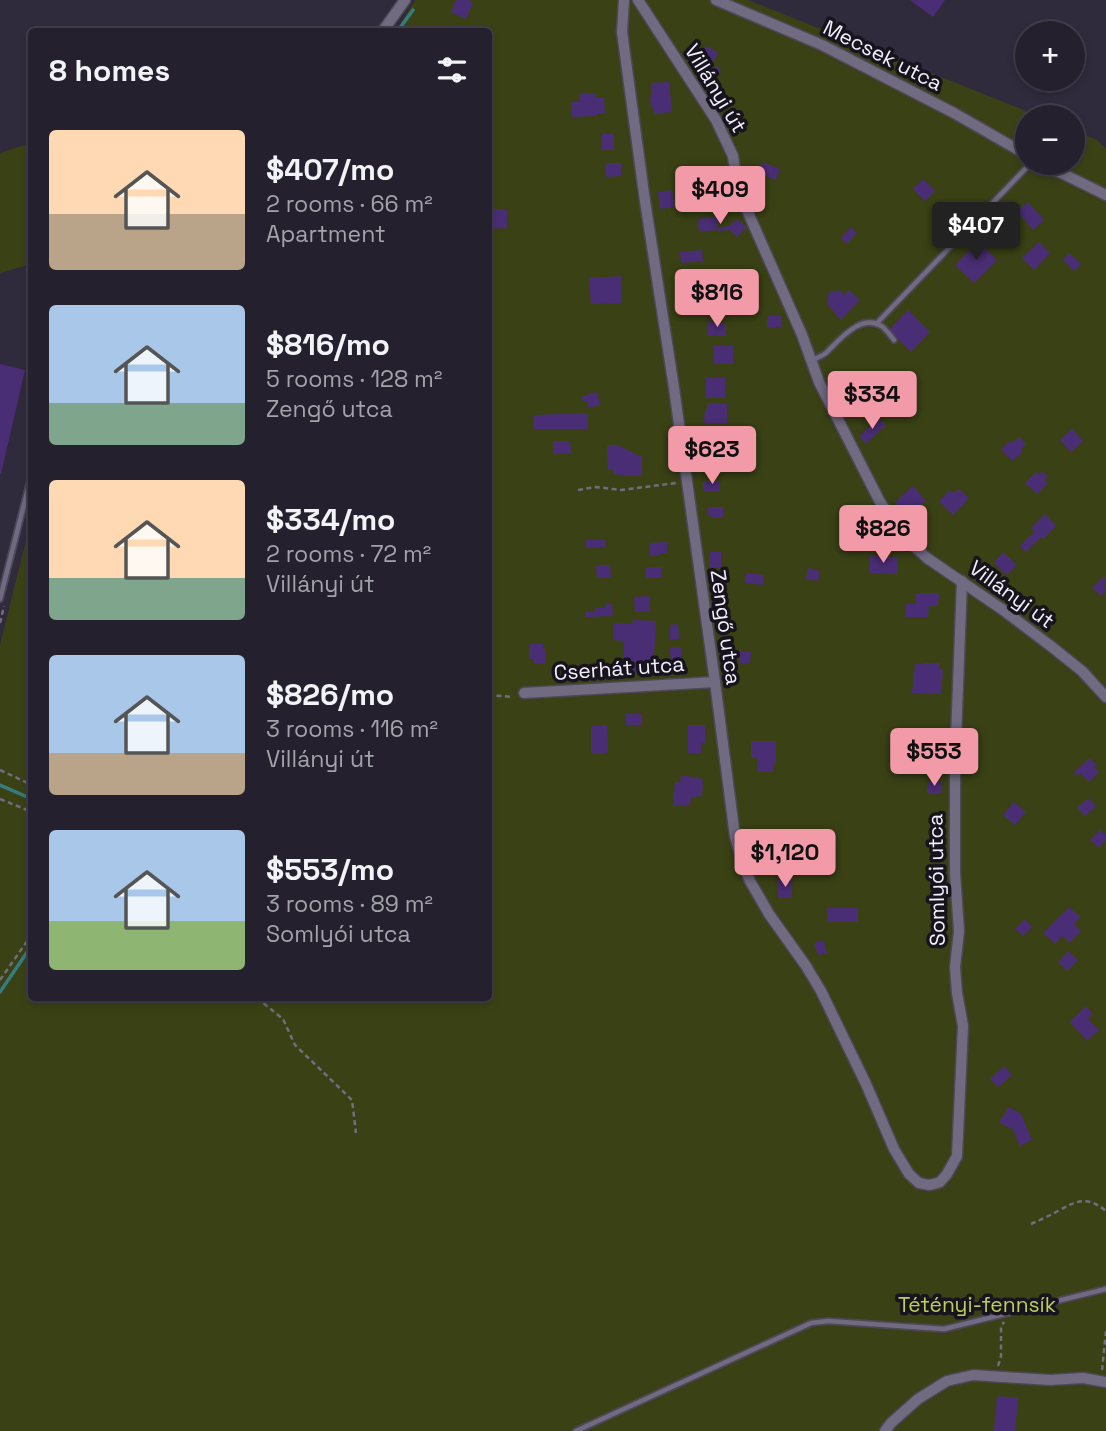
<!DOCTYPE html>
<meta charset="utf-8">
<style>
body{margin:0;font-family:"Space Grotesk",sans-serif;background:#302d3a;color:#f1f3f6;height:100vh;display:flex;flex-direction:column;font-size:26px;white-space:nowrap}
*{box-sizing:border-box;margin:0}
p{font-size:23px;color:#a3a3aa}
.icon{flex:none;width:38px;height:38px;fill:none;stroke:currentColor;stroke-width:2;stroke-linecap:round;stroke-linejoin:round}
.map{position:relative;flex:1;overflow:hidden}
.panel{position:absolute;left:28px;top:28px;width:464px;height:973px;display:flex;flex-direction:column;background:#24202e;border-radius:7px;box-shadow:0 4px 10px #0003,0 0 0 2px #413e4a}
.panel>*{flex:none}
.controls{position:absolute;left:1015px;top:21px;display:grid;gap:14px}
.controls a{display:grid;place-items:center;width:70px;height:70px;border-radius:50%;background:#24202e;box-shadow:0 4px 10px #0003,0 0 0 2px #413e4a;font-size:35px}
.price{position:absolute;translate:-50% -60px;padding:0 16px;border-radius:7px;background:#f39aa8;color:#111;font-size:23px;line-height:46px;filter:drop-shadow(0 2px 4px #0008)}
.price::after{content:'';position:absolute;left:50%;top:42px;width:21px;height:16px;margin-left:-10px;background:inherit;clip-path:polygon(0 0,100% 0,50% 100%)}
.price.current{background:#222;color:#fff}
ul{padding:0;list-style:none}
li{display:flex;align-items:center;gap:21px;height:175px;padding:0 21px}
li span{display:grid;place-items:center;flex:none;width:196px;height:140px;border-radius:7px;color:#555}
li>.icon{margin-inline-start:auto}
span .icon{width:84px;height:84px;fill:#fffc;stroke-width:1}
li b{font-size:30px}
h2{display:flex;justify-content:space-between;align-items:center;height:84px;padding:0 21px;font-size:30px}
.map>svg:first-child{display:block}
.green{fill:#3a4215}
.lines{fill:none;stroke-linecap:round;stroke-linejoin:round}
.stream{stroke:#357c80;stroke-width:3.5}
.building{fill:#4a2e75}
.lane-casing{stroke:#4d4757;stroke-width:8}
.street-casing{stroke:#4d4757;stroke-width:13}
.path{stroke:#726d7e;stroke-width:2.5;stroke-dasharray:5 3.5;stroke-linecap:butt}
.lane{stroke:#716b81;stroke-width:4.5}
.street{stroke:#716b81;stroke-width:10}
.labels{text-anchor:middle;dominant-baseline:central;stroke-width:7;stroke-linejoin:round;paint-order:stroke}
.street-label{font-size:21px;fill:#f4f0fd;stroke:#17141d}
.park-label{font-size:21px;fill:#bbd058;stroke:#17141d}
</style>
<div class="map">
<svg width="1106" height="1431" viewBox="0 0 1106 1431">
<rect width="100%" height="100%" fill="#302a3d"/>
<g class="green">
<path d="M 415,0 L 748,0 L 1041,117 L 1027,117 L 1027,163 L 1073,163 L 1073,130 L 1095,139 L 1106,148 L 1106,1431 L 0,1431 L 0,645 L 31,520 L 32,998 L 488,998 L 488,32 L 396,31 Z"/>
<path d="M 31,143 L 31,264 L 0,273 L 0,153 Z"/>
</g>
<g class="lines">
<g class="stream">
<path d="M 397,32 L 413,10"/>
<path d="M 0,785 L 32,799"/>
<path d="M 0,992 L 32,945"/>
</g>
</g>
<g class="building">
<path d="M 456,0 L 469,0 L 473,3 L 466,19 L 451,12 Z"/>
<path d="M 910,0 L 945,0 L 933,17 Z"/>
<path d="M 706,46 L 718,52 L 713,63 L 699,58 Z"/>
<path d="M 706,66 L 713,70 L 715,66 L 721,69 L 715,82 L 709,79 L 706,86 L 698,83 Z"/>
<path d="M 669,82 L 672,112 L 654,114 L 653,107 L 651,107 L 650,98 L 652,98 L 651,83 Z"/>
<path d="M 596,93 L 596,97 L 604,97 L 605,113 L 597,113 L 597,116 L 572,117 L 571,102 L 580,102 L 579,94 Z"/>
<rect x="602" y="134" width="12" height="16"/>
<path d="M 763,162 L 780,169 L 776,180 L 758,173 Z"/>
<path d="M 606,163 L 621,163 L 621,176 L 606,177 Z"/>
<path d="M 923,179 L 935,191 L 925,201 L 913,189 Z"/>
<path d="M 672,190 L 674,207 L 660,209 L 658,192 Z"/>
<path d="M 1028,202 L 1044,220 L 1033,230 L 1017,211 Z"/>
<path d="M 488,209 L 507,209 L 507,228 L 488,229 Z"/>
<path d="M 716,217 L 718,219 L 718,228 L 729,226 L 737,219 L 746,227 L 737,237 L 730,230 L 718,231 L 717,228 L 716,230 L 699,232 L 698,219 Z"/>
<path d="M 851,227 L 857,233 L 847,244 L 841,238 Z"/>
<path d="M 978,241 L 997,260 L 974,283 L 955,265 Z"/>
<path d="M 1039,242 L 1050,253 L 1034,270 L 1022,258 Z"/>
<path d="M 702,250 L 703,261 L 681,263 L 680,252 Z"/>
<path d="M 1069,253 L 1081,264 L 1074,271 L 1063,260 Z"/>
<path d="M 621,276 L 622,303 L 591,304 L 589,278 Z"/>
<path d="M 840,290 L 844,295 L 849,290 L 860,300 L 841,320 L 827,304 L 829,292 Z"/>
<path d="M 908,310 L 930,332 L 911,352 L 889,330 Z"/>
<rect x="767" y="316" width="14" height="11"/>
<path d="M 708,322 L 726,324 L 726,336 L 708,336 Z"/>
<rect x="714" y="346" width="19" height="18"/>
<path d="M 0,364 L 25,370 L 1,474 L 0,474 Z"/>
<rect x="706" y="378" width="19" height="20"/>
<path d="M 597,392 L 600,405 L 589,408 L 587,401 L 583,402 L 582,396 Z"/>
<path d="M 707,403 L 727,404 L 727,423 L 704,423 L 705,409 L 707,409 Z"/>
<path d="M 588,413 L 588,429 L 534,429 L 534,415 Z"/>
<path d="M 879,418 L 886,425 L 866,444 L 859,436 Z"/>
<path d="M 1072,429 L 1083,441 L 1071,452 L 1060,440 Z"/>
<path d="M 1019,437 L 1026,444 L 1021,449 L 1023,451 L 1013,461 L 1001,450 L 1008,442 L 1010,443 L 1013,441 L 1014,442 Z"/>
<path d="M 696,438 L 707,438 L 706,452 L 695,451 Z"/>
<path d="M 553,441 L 570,441 L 571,453 L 553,454 Z"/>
<path d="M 607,445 L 618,445 L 639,456 L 642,456 L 642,476 L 627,476 L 614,474 L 613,469 L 608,469 Z"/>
<path d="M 1042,471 L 1048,476 L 1044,480 L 1048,483 L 1037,494 L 1025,483 L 1036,472 L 1039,475 Z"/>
<rect x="703" y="481" width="17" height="10"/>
<path d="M 913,486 L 926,501 L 912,513 L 909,510 L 905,513 L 895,502 Z"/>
<path d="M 959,489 L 969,498 L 953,515 L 939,501 L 949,490 L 953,493 Z"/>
<path d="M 708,507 L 723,507 L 723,518 L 711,518 L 711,516 L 708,516 Z"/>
<path d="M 1045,514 L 1056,526 L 1043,539 L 1041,537 L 1026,552 L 1020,546 L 1035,531 L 1031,528 Z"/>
<path d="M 877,523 L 879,533 L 863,535 L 861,525 Z"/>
<path d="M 586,540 L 605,540 L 605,547 L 586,548 Z"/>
<path d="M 667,542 L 667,553 L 660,553 L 660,555 L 650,556 L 650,543 Z"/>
<path d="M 710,552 L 721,552 L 721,567 L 709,567 Z"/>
<path d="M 1003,552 L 1017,565 L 1007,575 L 994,563 Z"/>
<path d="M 870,556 L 897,557 L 897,574 L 870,573 Z"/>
<path d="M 596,565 L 610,565 L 611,577 L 597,578 Z"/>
<path d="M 646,567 L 662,567 L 661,578 L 646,578 Z"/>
<path d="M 808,568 L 820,571 L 818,581 L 806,579 Z"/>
<path d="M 746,573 L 764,575 L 763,585 L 745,583 Z"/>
<path d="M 1103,577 L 1106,580 L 1104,586 L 1106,591 L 1101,596 L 1092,588 Z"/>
<path d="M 916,593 L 939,593 L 938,606 L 929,606 L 928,617 L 906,617 L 906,604 L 916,604 Z"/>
<path d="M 649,596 L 650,611 L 635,612 L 634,597 Z"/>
<path d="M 605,604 L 612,604 L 613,616 L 585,617 L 585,612 L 595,611 L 595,608 L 605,608 Z"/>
<path d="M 633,620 L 656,621 L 653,674 L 623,672 L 624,641 L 613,640 L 613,623 L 632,624 Z"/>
<path d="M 678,624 L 679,639 L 670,639 L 670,625 Z"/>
<path d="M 530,644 L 543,644 L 543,649 L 546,649 L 546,663 L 534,663 L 534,659 L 529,659 Z"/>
<path d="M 681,647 L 682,663 L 671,663 L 670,648 Z"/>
<path d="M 739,651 L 751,652 L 750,663 L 739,663 Z"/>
<path d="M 923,663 L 940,663 L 939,669 L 943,669 L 941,694 L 912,693 L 915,664 L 923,664 Z"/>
<rect x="626" y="714" width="16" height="11"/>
<path d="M 607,725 L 608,752 L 604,754 L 591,753 L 591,726 Z"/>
<path d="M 688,725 L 705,725 L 705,743 L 701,743 L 701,753 L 688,753 Z"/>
<path d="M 751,741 L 776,741 L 776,763 L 774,763 L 773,772 L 757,772 L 757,757 L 751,757 Z"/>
<path d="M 1090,758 L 1097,765 L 1094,767 L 1099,772 L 1089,782 L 1080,773 L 1078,776 L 1074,772 Z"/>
<path d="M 681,775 L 703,779 L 702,796 L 691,797 L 690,805 L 673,806 L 675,782 L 680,783 Z"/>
<rect x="927" y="782" width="14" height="12"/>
<path d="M 1088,798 L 1096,806 L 1085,816 L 1077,808 Z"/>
<path d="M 1014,802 L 1026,812 L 1015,825 L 1003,815 Z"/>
<path d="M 1100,830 L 1106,835 L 1106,840 L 1099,848 L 1090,840 Z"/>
<rect x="778" y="879" width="14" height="19"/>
<path d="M 1069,907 L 1080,917 L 1074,924 L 1081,931 L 1070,943 L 1062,936 L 1055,944 L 1043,933 Z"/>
<path d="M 827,908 L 858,908 L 858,922 L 828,922 Z"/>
<path d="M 1025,919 L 1032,927 L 1023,936 L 1015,929 Z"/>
<path d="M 823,940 L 827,953 L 818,955 L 814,943 Z"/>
<path d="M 1068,951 L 1078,960 L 1067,971 L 1058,962 Z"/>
<path d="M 1086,1006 L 1093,1014 L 1088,1019 L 1099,1030 L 1087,1041 L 1070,1022 Z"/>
<path d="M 1004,1066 L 1012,1075 L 998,1087 L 990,1079 Z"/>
<path d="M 1009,1107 L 1021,1114 L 1032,1140 L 1020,1146 L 1012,1127 L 1011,1129 L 999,1122 Z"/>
<path d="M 997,1396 L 1018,1398 L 1015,1431 L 994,1431 Z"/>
</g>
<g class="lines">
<g class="lane-casing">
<g id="lane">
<path d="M 876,324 L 1031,163"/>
<path d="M 813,360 C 818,357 824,355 827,352 C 840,339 862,312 883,327 C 887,331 891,336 894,340"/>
<path d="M 0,599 L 32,473"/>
<path d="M 576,1431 L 811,1323 L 828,1321 L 944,1329 L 1106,1289"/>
</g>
</g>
<g class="street-casing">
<g id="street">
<path d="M 624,0 L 622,32 L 645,201 L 674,388 L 715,682 L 735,837 L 743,864 L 750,881 L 769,914 L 806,966 L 821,991 L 866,1084 L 894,1149 L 909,1174 L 919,1183 L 929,1185 L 934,1184 L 940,1182 L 947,1174 L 957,1156 L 963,1026 L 957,993 L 955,967 L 959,931 L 955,873 L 955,764 L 962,581"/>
<path d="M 638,0 L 716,120 L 733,156 L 736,177 L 743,201 L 802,335 L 819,382 L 879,500 L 893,522 L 908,541 L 927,558 L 1003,610 L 1052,647 L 1082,671 L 1106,697"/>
<path d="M 716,0 L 822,45 L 954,113 L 1027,155"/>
<path d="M 382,32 L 405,0"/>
<path d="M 1041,163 L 1106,195"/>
<path d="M 524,693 L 715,682"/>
<path d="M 885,1431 L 891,1423 L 918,1399 L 947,1381 L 973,1375 L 1050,1380 L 1083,1378 L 1106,1382"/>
</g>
</g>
<g class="path">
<path d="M 578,490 L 596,487 L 621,490 L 676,483"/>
<path d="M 0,623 L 4,606"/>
<path d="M 488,695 L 513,697"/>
<path d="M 0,770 L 32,785"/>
<path d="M 0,799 L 32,812"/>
<path d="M 0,980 L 32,934"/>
<path d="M 257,998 L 283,1019 L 295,1045 L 352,1100 L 356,1133"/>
<path d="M 1031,1224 C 1040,1220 1049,1216 1058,1211 C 1076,1201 1087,1195 1106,1211"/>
<path d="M 998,1366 L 1001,1356 L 1001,1327 L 1004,1322"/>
<path d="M 1102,1370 L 1106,1331"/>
</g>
<use href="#lane" class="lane"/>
<use href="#street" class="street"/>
</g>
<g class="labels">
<g class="street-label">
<text transform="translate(883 55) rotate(27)">Mecsek utca</text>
<text transform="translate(716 88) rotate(59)">Villányi út</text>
<text transform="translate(1012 594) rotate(36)">Villányi út</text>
<text transform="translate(726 627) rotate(82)">Zengő utca</text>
<text transform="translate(619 668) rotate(-4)">Cserhát utca</text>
<text transform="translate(936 880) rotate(-91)">Somlyói utca</text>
</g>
<g class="park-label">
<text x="977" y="1304">Tétényi-fennsík</text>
</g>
</g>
</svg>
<div class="controls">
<a>+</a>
<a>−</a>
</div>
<b class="price" style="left:720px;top:226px">$409</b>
<b class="price current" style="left:976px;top:262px">$407</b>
<b class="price" style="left:717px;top:329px">$816</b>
<b class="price" style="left:872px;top:431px">$334</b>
<b class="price" style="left:712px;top:486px">$623</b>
<b class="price" style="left:883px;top:565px">$826</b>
<b class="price" style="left:934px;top:788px">$553</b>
<b class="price" style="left:785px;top:889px">$1,120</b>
<section class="panel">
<h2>8 homes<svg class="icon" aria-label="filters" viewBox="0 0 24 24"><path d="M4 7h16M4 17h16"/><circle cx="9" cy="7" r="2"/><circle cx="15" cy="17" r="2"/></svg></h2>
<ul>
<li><span style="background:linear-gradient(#ffd9b3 60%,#b9a48a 0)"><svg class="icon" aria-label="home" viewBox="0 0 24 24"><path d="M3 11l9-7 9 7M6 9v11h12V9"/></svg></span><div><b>$407/mo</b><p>2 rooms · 66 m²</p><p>Apartment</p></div></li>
<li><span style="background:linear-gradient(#a9c7e8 70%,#7fa58c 0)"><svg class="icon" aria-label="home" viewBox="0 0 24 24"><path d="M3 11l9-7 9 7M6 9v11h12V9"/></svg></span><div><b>$816/mo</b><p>5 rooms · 128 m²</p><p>Zengő utca</p></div></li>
<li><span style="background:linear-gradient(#ffd9b3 70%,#7fa58c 0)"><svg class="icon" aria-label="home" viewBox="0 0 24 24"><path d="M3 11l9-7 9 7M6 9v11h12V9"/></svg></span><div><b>$334/mo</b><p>2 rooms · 72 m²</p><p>Villányi út</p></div></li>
<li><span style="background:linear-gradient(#a9c7e8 70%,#b9a48a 0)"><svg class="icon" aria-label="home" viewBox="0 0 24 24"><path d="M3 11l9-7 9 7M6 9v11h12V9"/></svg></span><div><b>$826/mo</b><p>3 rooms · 116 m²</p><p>Villányi út</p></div></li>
<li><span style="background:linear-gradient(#a9c7e8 65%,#8fb573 0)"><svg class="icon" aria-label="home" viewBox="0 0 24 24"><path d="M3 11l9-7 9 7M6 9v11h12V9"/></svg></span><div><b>$553/mo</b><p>3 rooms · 89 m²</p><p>Somlyói utca</p></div></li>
</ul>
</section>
</div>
